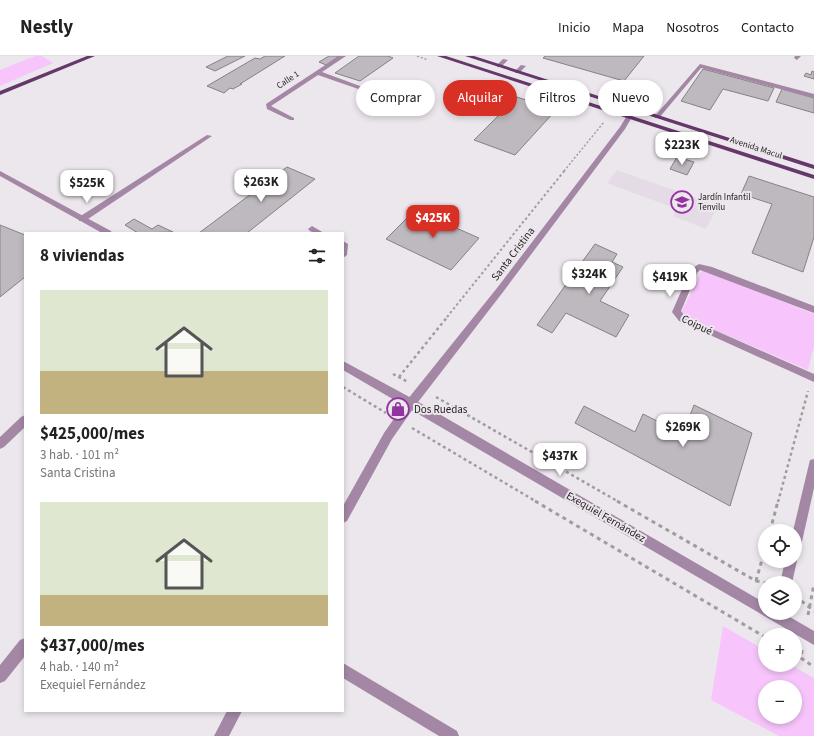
<!DOCTYPE html>
<html lang="es">
<meta charset="utf-8">
<style>
body{margin:0;font-family:"Source Sans 3",sans-serif;background:#f2f2f2;color:#222;height:100vh;display:flex;flex-direction:column;font-size:15px;white-space:nowrap}
*{box-sizing:border-box;margin:0}
p{font-size:13px;color:#767676}
.icon{flex:none;width:22px;height:22px;fill:none;stroke:currentColor;stroke-width:2;stroke-linecap:round;stroke-linejoin:round}
.map{position:relative;flex:1;overflow:hidden}
.panel{position:absolute;left:24px;top:176px;width:320px;height:480px;display:flex;flex-direction:column;background:#fff;border-radius:0px;box-shadow:0 2px 6px #0003}
.panel>*{flex:none}
.banner{position:absolute;left:356px;top:24px;width:380px;height:36px;display:flex;gap:8px}
.buttons{position:absolute;left:758px;top:468px;display:grid;gap:8px}
.buttons a{display:grid;place-items:center;width:44px;height:44px;border-radius:50%;background:#fff;box-shadow:0 2px 6px #0003;font-size:20px}
.price{position:absolute;translate:-50% -34px;padding:0 9px;border-radius:8px;background:#fff;color:#222;font-size:13px;line-height:26px;filter:drop-shadow(0 1px 2px #0008)}
.price::after{content:'';position:absolute;left:50%;top:24px;width:12px;height:9px;margin-left:-6px;background:inherit;clip-path:polygon(0 0,100% 0,50% 100%)}
.price.selected{background:#d93025;color:#fff}
ul{padding:0;list-style:none}
li{display:grid;align-content:center;gap:8px;height:212px;padding:0 16px}
li span{display:grid;place-items:center;height:124px;border-radius:0px;color:#555}
li>.icon{margin-inline-start:auto}
span .icon{width:72px;height:72px;fill:#fffc;stroke-width:1}
li b{font-size:17px}
h2{display:flex;justify-content:space-between;align-items:center;height:48px;padding:0 16px;font-size:17px}
.pill{padding:0 14px;border-radius:18px;background:#fff;box-shadow:0 2px 6px #0003;font-size:14px;line-height:36px}
.pill.selected{background:#d93025;color:#fff}
header{display:flex;align-items:center;gap:24px;box-sizing:border-box;height:56px;padding:0 20px;background:#fff;border-bottom:1px solid #e0e0e0}
header strong{font-size:19px}
nav{display:flex;gap:22px;margin-inline-start:auto;font-size:14px}
.map>svg:first-child{display:block}
.built{fill:#e5dbe6}
.green{fill:#f7c5fc;fill-rule:evenodd}
.building{fill:#beb9be;stroke:#858185}
.lines{fill:none;stroke-linecap:round;stroke-linejoin:round}
.path-far3{stroke:#a09da0;stroke-width:1.5;stroke-dasharray:2 2;stroke-linecap:butt}
.path-far2{stroke:#a09da0;stroke-width:2;stroke-dasharray:2.5 2.5;stroke-linecap:butt}
.path-far1{stroke:#a09da0;stroke-width:2.5;stroke-dasharray:3 3;stroke-linecap:butt}
.path{stroke:#a09da0;stroke-width:3;stroke-dasharray:4 4;stroke-linecap:butt}
.service{fill:#a387a5;fill-rule:evenodd}
.minor{fill:#a387a5;fill-rule:evenodd}
.tertiary{fill:#a387a5;fill-rule:evenodd}
.primary{fill:#66376b;fill-rule:evenodd}
.labels{text-anchor:middle;dominant-baseline:central;stroke-width:4;stroke-linejoin:round;paint-order:stroke}
.far-street-label{font-size:9px;fill:#211f21;stroke:#ece7ec}
.far-poi-label{font-size:9px;fill:#211f21;stroke:#ece7ec;text-anchor:start}
.street-label{font-size:11px;fill:#211f21;stroke:#ece7ec}
.poi-label{font-size:11px;fill:#211f21;stroke:#ece7ec;text-anchor:start}
</style>
<header>
<strong>Nestly</strong>
<nav><a>Inicio</a><a>Mapa</a><a>Nosotros</a><a>Contacto</a></nav>
</header>
<div class="map">
<svg width="814" height="680" viewBox="0 0 814 680">
<rect width="100%" height="100%" fill="#ece7ec"/>
<path class="built" d="M 617,114 L 718,150 L 706,173 L 673,160 L 677,153 L 607,127 Z"/>
<g class="green">
<path d="M 35,0 L 42,0 L 53,7 L 0,30 L 0,14 Z"/>
<path d="M 702,214 L 814,258 L 814,290 L 808,314 L 680,259 Z"/>
<path d="M 723,570 L 765,594 L 765,609 L 791,609 L 814,622 L 814,680 L 779,680 L 711,644 ZM 765,631 L 795,631 L 795,661 L 765,661 Z"/>
</g>
<g class="building">
<path d="M 228,0 L 245,0 L 215,15 L 206,11 Z"/>
<path d="M 265,0 L 285,0 L 240,28 L 242,28 L 233,33 L 230,32 L 224,37 L 207,30 L 255,2 L 260,3 Z"/>
<path d="M 329,0 L 339,0 L 326,9 L 319,6 Z"/>
<path d="M 359,0 L 388,0 L 393,2 L 360,25 L 335,17 Z"/>
<path d="M 545,0 L 644,0 L 624,25 L 543,2 Z"/>
<path d="M 703,13 L 774,32 L 768,45 L 723,33 L 710,54 L 681,45 Z"/>
<path d="M 812,15 L 814,16 L 814,23 L 804,20 L 806,17 L 811,19 Z"/>
<path d="M 782,33 L 814,42 L 814,57 L 776,46 Z"/>
<path d="M 517,41 L 556,54 L 515,99 L 474,84 Z"/>
<path d="M 677,101 L 694,106 L 687,119 L 670,113 Z"/>
<path d="M 287,111 L 315,123 L 247,177 L 199,177 Z"/>
<path d="M 749,120 L 814,141 L 814,181 L 803,216 L 752,197 L 772,148 L 741,138 Z"/>
<path d="M 415,154 L 479,182 L 451,214 L 386,183 Z"/>
<path d="M 134,163 L 152,173 L 158,169 L 173,176 L 138,177 L 125,169 Z"/>
<path d="M 0,169 L 25,179 L 25,221 L 0,241 Z"/>
<path d="M 595,188 L 617,198 L 612,206 L 623,211 L 600,245 L 629,259 L 616,281 L 566,257 L 552,277 L 537,269 Z"/>
<path d="M 694,349 L 752,377 L 730,450 L 575,367 L 584,350 L 635,376 L 643,358 L 683,378 Z"/>
</g>
<g class="lines">
<g class="path-far3">
<path d="M 417,0 L 428,4"/>
<path d="M 564,115 L 604,66"/>
</g>
<path class="path-far2" d="M 447,261 L 565,114"/>
<g class="path-far1">
<path d="M 393,318 L 408,326"/>
<path d="M 399,321 L 448,260"/>
<path d="M 343,331 L 386,357"/>
<path d="M 436,341 L 619,446"/>
<path d="M 412,372 L 537,446"/>
<path d="M 778,446 L 808,335"/>
</g>
<g class="path">
<path d="M 535,445 L 765,581"/>
<path d="M 617,445 L 756,525 L 767,527"/>
<path d="M 770,475 L 778,445"/>
<path d="M 756,525 L 765,493"/>
<path d="M 795,540 L 814,555"/>
<path d="M 808,559 L 814,528"/>
<path d="M 802,594 L 801,602 L 814,611"/>
<path d="M 795,598 L 801,602"/>
</g>
<g class="service">
<path d="M 795,0 L 801,0 L 797,4 L 794,2 Z"/>
<path d="M 503,3 L 508,4 L 501,11 L 497,11 L 497,9 Z"/>
<path d="M 700,8 L 814,38 L 814,42 L 701,12 L 659,62 L 655,62 L 655,60 Z"/>
<path d="M 521,9 L 526,10 L 519,17 L 515,17 L 515,15 Z"/>
<path d="M 638,35 L 643,36 L 636,54 L 631,55 L 634,42 Z"/>
<path d="M 312,170 L 324,177 C 318,177 312,178 308,173 Z"/>
<path d="M 343,185 L 348,188 L 347,199 L 343,202 Z"/>
<path d="M 411,343 L 415,344 L 416,347 L 415,350 L 392,383 L 347,465 L 343,467 L 343,450 L 384,377 L 407,344 Z"/>
<path d="M 25,582 L 25,600 L 5,625 L 0,627 L 0,609 L 20,584 Z"/>
<path d="M 343,607 L 457,675 L 459,680 L 439,680 L 343,622 Z"/>
<path d="M 227,655 L 242,655 L 229,680 L 214,680 Z"/>
</g>
<g class="minor">
<path d="M 339,0 L 346,0 L 322,16 L 368,33 L 368,35 L 364,35 L 318,19 L 271,50 L 294,62 L 294,64 L 290,64 L 267,53 L 266,48 Z"/>
<path d="M 631,53 L 636,54 L 625,73 L 503,236 L 415,350 L 411,351 L 407,350 L 406,347 L 407,344 L 497,232 L 620,71 Z"/>
<path d="M 207,79 L 212,80 L 85,165 L 79,165 L 79,161 Z"/>
<path d="M 699,208 L 712,211 L 814,250 L 814,257 L 700,214 L 697,217 L 681,255 L 685,261 L 814,318 L 814,326 L 679,265 L 672,256 L 691,213 Z"/>
<path d="M 25,359 L 25,371 L 4,391 L 0,393 L 0,381 L 21,361 Z"/>
<path d="M 814,403 L 814,432 L 801,490 L 799,494 L 795,496 L 795,475 L 793,475 L 809,408 L 810,404 Z"/>
<path d="M 795,501 L 797,505 L 792,527 L 780,527 L 785,505 L 795,505 Z"/>
</g>
<g class="tertiary">
<path d="M 0,115 L 111,175 L 112,177 L 102,177 L 0,120 Z"/>
<path d="M 343,305 L 415,344 L 765,547 L 765,557 L 783,557 L 814,575 L 814,589 L 343,314 Z"/>
</g>
<g class="primary">
<path d="M 87,0 L 95,0 L 0,39 L 0,35 Z"/>
<path d="M 437,0 L 446,0 L 814,119 L 814,123 Z"/>
<path d="M 465,0 L 474,0 L 814,109 L 814,113 Z"/>
</g>
</g>
<defs>
<g id="school-ring" transform="scale(1.15)"><circle r="9.5" fill="#ece7ec" stroke="#92349e" stroke-width="1.5"/><path d="M0-5L7-2L0 1L-7-2ZM-4 1L0 2.5L4 1V4Q0 6-4 4Z" fill="#92349e"/></g>
<g id="shop-ring" transform="scale(1.15)"><circle r="9.5" fill="#ece7ec" stroke="#92349e" stroke-width="1.5"/><path d="M-5-2.5h2.3a2.7 3.5 0 0 1 5.4 0H5L5.5 6h-11ZM-1.5-2.5h3a1.5 2.3 0 0 0-3 0Z" fill="#92349e"/></g>
</defs>
<g fill-rule="evenodd">
<use href="#school-ring" x="682" y="146"/>
<use href="#shop-ring" x="398" y="353"/>
</g>
<g class="labels">
<g class="far-street-label">
<text transform="translate(288 24) rotate(-33)">Calle 1</text>
<text transform="translate(756 92) rotate(18)">Avenida Macul</text>
</g>
<g class="far-poi-label">
<text x="698" y="141">Jardín Infantil<tspan x="698" dy="10">Tenvilu</tspan></text>
</g>
<g class="street-label">
<text transform="translate(513 198) rotate(-53)">Santa Cristina</text>
<text transform="translate(697 269) rotate(26)">Coipué</text>
<text transform="translate(606 461) rotate(30)">Exequiel Fernández</text>
</g>
<g class="poi-label">
<text x="414" y="353">Dos Ruedas</text>
</g>
</g>
</svg>
<div class="buttons">
<a><svg class="icon" aria-label="locate" viewBox="0 0 24 24"><circle cx="12" cy="12" r="6"/><path d="M12 2v4M12 18v4M2 12h4M18 12h4"/></svg></a>
<a><svg class="icon" aria-label="layers" viewBox="0 0 24 24"><path d="M12 4l9 5-9 5-9-5zM3 14l9 5 9-5"/></svg></a>
<a>+</a>
<a>−</a>
</div>
<b class="price" style="left:682px;top:110px">$223K</b>
<b class="price" style="left:261px;top:147px">$263K</b>
<b class="price" style="left:87px;top:148px">$525K</b>
<b class="price selected" style="left:433px;top:183px">$425K</b>
<b class="price" style="left:589px;top:239px">$324K</b>
<b class="price" style="left:670px;top:242px">$419K</b>
<b class="price" style="left:683px;top:392px">$269K</b>
<b class="price" style="left:560px;top:421px">$437K</b>
<div class="banner">
<a class="pill">Comprar</a>
<a class="pill selected">Alquilar</a>
<a class="pill">Filtros</a>
<a class="pill">Nuevo</a>
</div>
<section class="panel">
<h2>8 viviendas<svg class="icon" aria-label="filters" viewBox="0 0 24 24"><path d="M4 7h16M4 17h16"/><circle cx="9" cy="7" r="2"/><circle cx="15" cy="17" r="2"/></svg></h2>
<ul>
<li><span style="background:linear-gradient(#dfe7d0 65%,#c2b280 0)"><svg class="icon" aria-label="home" viewBox="0 0 24 24"><path d="M3 11l9-7 9 7M6 9v11h12V9"/></svg></span><div><b>$425,000/mes</b><p>3 hab. · 101 m²</p><p>Santa Cristina</p></div></li>
<li><span style="background:linear-gradient(#dfe7d0 75%,#c2b280 0)"><svg class="icon" aria-label="home" viewBox="0 0 24 24"><path d="M3 11l9-7 9 7M6 9v11h12V9"/></svg></span><div><b>$437,000/mes</b><p>4 hab. · 140 m²</p><p>Exequiel Fernández</p></div></li>
</ul>
</section>
</div>
